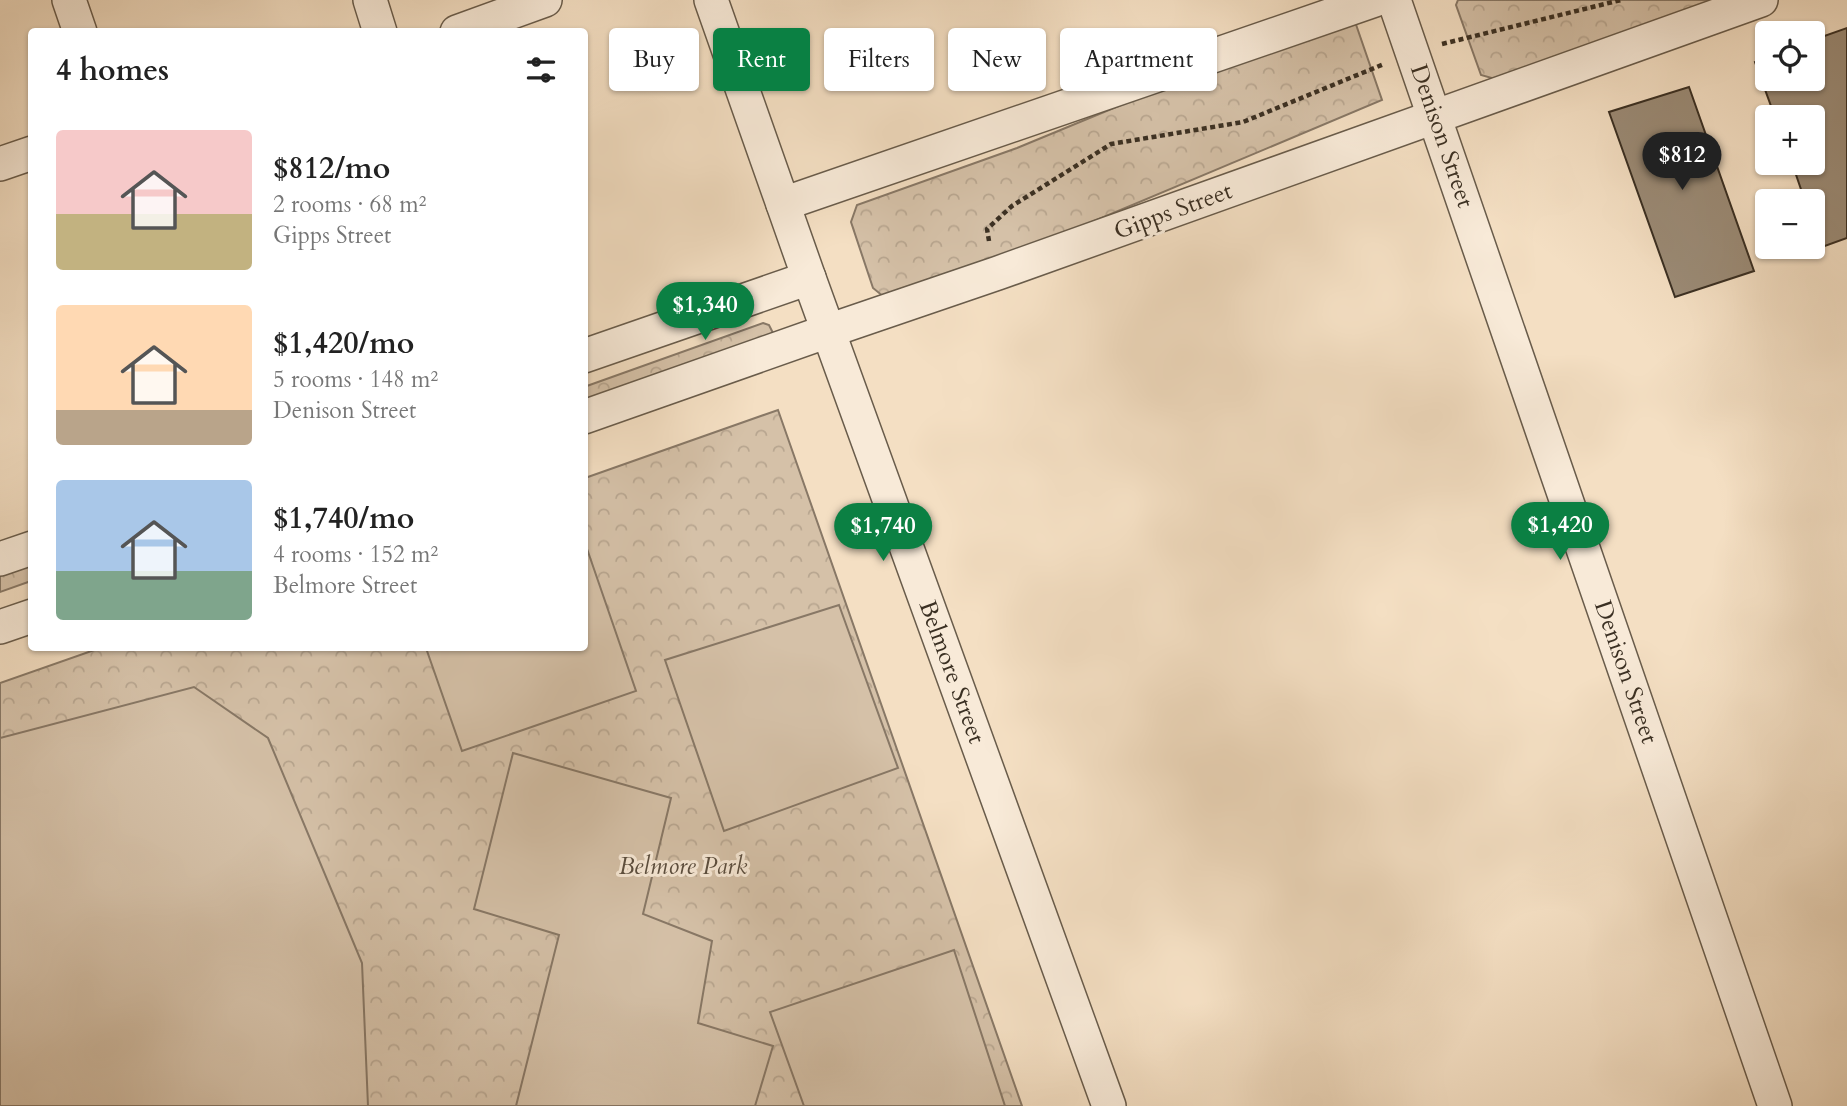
<!DOCTYPE html>
<meta charset="utf-8">
<style>
body{margin:0;font-family:Cardo,serif;background:#f2f2f2;color:#222;height:100vh;display:flex;flex-direction:column;font-size:26px;white-space:nowrap}
*{box-sizing:border-box;margin:0}
p{font-size:23px;color:#767676}
.icon{flex:none;width:38px;height:38px;fill:none;stroke:currentColor;stroke-width:2;stroke-linecap:round;stroke-linejoin:round}
.map{position:relative;flex:1;overflow:hidden}
.drawer{position:absolute;left:28px;top:28px;width:560px;height:623px;display:flex;flex-direction:column;background:#fff;border-radius:7px;box-shadow:0 2px 5px #0004}
.drawer>*{flex:none}
.guide{position:absolute;left:609px;top:28px;width:665px;height:63px;display:flex;gap:14px}
.fabs{position:absolute;left:1755px;top:21px;display:grid;gap:14px}
.fabs a{display:grid;place-items:center;width:70px;height:70px;border-radius:7px;background:#fff;box-shadow:0 2px 5px #0004;font-size:35px}
.price{position:absolute;translate:-50% -60px;padding:0 16px;border-radius:24px;background:#0b8043;color:#fff;font-size:23px;line-height:46px;filter:drop-shadow(0 2px 4px #0008)}
.price::after{content:'';position:absolute;left:50%;top:42px;width:21px;height:16px;margin-left:-10px;background:inherit;clip-path:polygon(0 0,100% 0,50% 100%)}
.price.selected{background:#222;color:#fff}
ul{padding:0;list-style:none}
li{display:flex;align-items:center;gap:21px;height:175px;padding:0 28px}
li span{display:grid;place-items:center;flex:none;width:196px;height:140px;border-radius:7px;color:#555}
li>.icon{margin-inline-start:auto}
span .icon{width:84px;height:84px;fill:#fffc;stroke-width:1}
li b{font-size:30px}
h2{display:flex;justify-content:space-between;align-items:center;height:84px;padding:0 28px;font-size:30px}
.tag{padding:0 24px;border-radius:7px;background:#fff;box-shadow:0 2px 5px #0004;font-size:24px;line-height:63px}
.tag.selected{background:#0b8043;color:#fff}
.map>svg:first-child{display:block}
.forest{fill:url(#forest-crowns);stroke:#887866;stroke-width:2}
.pitch{fill:#d5c1a8;stroke:#887866;stroke-width:2}
.building{fill:#9b8b76;stroke:#3b3023;stroke-width:2}
.lines{fill:none;stroke-linecap:round;stroke-linejoin:round}
.minor-casing{stroke:#695c4b;stroke-width:36}
.path{stroke:#3b3023;stroke-width:4.5;stroke-dasharray:5 3.5;stroke-linecap:butt}
.minor{stroke:#f8ead8;stroke-width:33}
.labels{text-anchor:middle;dominant-baseline:central;stroke-width:6;stroke-linejoin:round;paint-order:stroke}
.street-label{font-size:24px;fill:#3b3023;stroke:#f8ead8}
.park-label{font-size:24px;font-style:italic;fill:#5a4d3e;stroke:#f8ead8}
</style>
<div class="map">
<svg width="1847" height="1106" viewBox="0 0 1847 1106">
<defs>
<pattern id="forest-crowns" width="20" height="18" patternUnits="userSpaceOnUse" patternTransform="scale(1.75)"><rect width="20" height="18" fill="#d5c1a8"/><path d="M2 6a3 3 0 1 1 6 0M12 15a3 3 0 1 1 6 0" fill="none" stroke="#b8a690"/></pattern>
</defs>
<rect width="100%" height="100%" fill="#f4dfc3"/>
<filter id="stains"><feTurbulence type="fractalNoise" baseFrequency=".00286" numOctaves="4"/><feColorMatrix values="0 0 0 0 .2 0 0 0 0 .09 0 0 0 0 .02 0 0 0 .5 -.17"/></filter>
<radialGradient id="worn" r=".72"><stop offset=".6" stop-color="#630" stop-opacity="0"/><stop offset="1" stop-color="#630" stop-opacity=".3"/></radialGradient>
<g class="forest">
<path d="M 1458,0 L 1721,0 L 1495,79 L 1481,75 L 1456,5 Z"/>
<path d="M 1351,10 L 1382,100 L 1030,248 L 884,297 L 873,288 L 851,222 L 857,205 L 1017,148 Z"/>
<path d="M 763,323 L 769,325 L 773,333 L 585,404 L 584,387 Z"/>
<path d="M 778,410 L 1022,1106 L 0,1106 L 0,683 L 100,648 L 584,648 L 585,478 Z"/>
<path d="M 31,558 L 31,581 L 0,592 L 0,570 Z"/>
</g>
<g class="pitch">
<path d="M 585,543 L 636,691 L 462,751 L 426,648 L 584,648 Z"/>
<path d="M 839,605 L 898,768 L 724,831 L 665,660 Z"/>
<path d="M 194,687 L 268,738 L 362,963 L 368,1106 L 0,1106 L 0,738 Z"/>
<path d="M 513,753 L 671,798 L 643,914 L 712,941 L 698,1023 L 773,1046 L 755,1106 L 516,1106 L 559,935 L 474,909 Z"/>
<path d="M 954,950 L 1005,1106 L 804,1106 L 770,1012 Z"/>
</g>
<g class="building">
<path d="M 1847,28 L 1847,238 L 1822,247 L 1813,223 L 1813,201 L 1805,201 L 1792,163 L 1813,163 L 1813,117 L 1775,117 L 1755,62 L 1768,57 L 1768,79 L 1813,79 L 1813,40 Z"/>
<path d="M 1689,87 L 1754,271 L 1675,297 L 1609,112 Z"/>
</g>
<g class="lines">
<g class="minor-casing">
<g id="minor">
<path d="M 69,0 L 80,32"/>
<path d="M 370,0 L 380,32"/>
<path d="M 711,0 L 809,278 L 1109,1106"/>
<path d="M 1394,0 L 1775,1106"/>
<path d="M 457,32 L 545,0"/>
<path d="M 0,164 L 32,153"/>
<path d="M 783,204 L 1375,0"/>
<path d="M 584,356 L 809,278"/>
<path d="M 584,417 L 828,331 L 998,273 L 1761,0"/>
<path d="M 0,559 L 32,548"/>
<path d="M 0,627 L 32,616"/>
</g>
</g>
<g class="path">
<path d="M 1442,44 L 1621,0"/>
<path d="M 989,241 L 987,229 L 1012,206 L 1111,144 L 1243,122 L 1384,64"/>
</g>
<use href="#minor" class="minor"/>
</g>
<g class="labels">
<g class="street-label">
<text transform="translate(1442 136) rotate(71)">Denison Street</text>
<text transform="translate(1173 211) rotate(-20)">Gipps Street</text>
<text transform="translate(952 672) rotate(70)">Belmore Street</text>
<text transform="translate(1626 672) rotate(71)">Denison Street</text>
</g>
<g class="park-label">
<text x="683" y="866">Belmore Park</text>
</g>
</g>
<rect width="100%" height="100%" filter="url(#stains)"/>
<rect width="100%" height="100%" fill="url(#worn)"/>
</svg>
<div class="fabs">
<a><svg class="icon" aria-label="locate" viewBox="0 0 24 24"><circle cx="12" cy="12" r="6"/><path d="M12 2v4M12 18v4M2 12h4M18 12h4"/></svg></a>
<a>+</a>
<a>−</a>
</div>
<b class="price selected" style="left:1682px;top:192px">$812</b>
<b class="price" style="left:705px;top:342px">$1,340</b>
<b class="price" style="left:1560px;top:562px">$1,420</b>
<b class="price" style="left:883px;top:563px">$1,740</b>
<div class="guide">
<a class="tag">Buy</a>
<a class="tag selected">Rent</a>
<a class="tag">Filters</a>
<a class="tag">New</a>
<a class="tag">Apartment</a>
</div>
<section class="drawer">
<h2>4 homes<svg class="icon" aria-label="filters" viewBox="0 0 24 24"><path d="M4 7h16M4 17h16"/><circle cx="9" cy="7" r="2"/><circle cx="15" cy="17" r="2"/></svg></h2>
<ul>
<li><span style="background:linear-gradient(#f6c9c9 60%,#c2b280 0)"><svg class="icon" aria-label="home" viewBox="0 0 24 24"><path d="M3 11l9-7 9 7M6 9v11h12V9"/></svg></span><div><b>$812/mo</b><p>2 rooms · 68 m²</p><p>Gipps Street</p></div></li>
<li><span style="background:linear-gradient(#ffd9b3 75%,#b9a48a 0)"><svg class="icon" aria-label="home" viewBox="0 0 24 24"><path d="M3 11l9-7 9 7M6 9v11h12V9"/></svg></span><div><b>$1,420/mo</b><p>5 rooms · 148 m²</p><p>Denison Street</p></div></li>
<li><span style="background:linear-gradient(#a9c7e8 65%,#7fa58c 0)"><svg class="icon" aria-label="home" viewBox="0 0 24 24"><path d="M3 11l9-7 9 7M6 9v11h12V9"/></svg></span><div><b>$1,740/mo</b><p>4 rooms · 152 m²</p><p>Belmore Street</p></div></li>
</ul>
</section>
</div>
